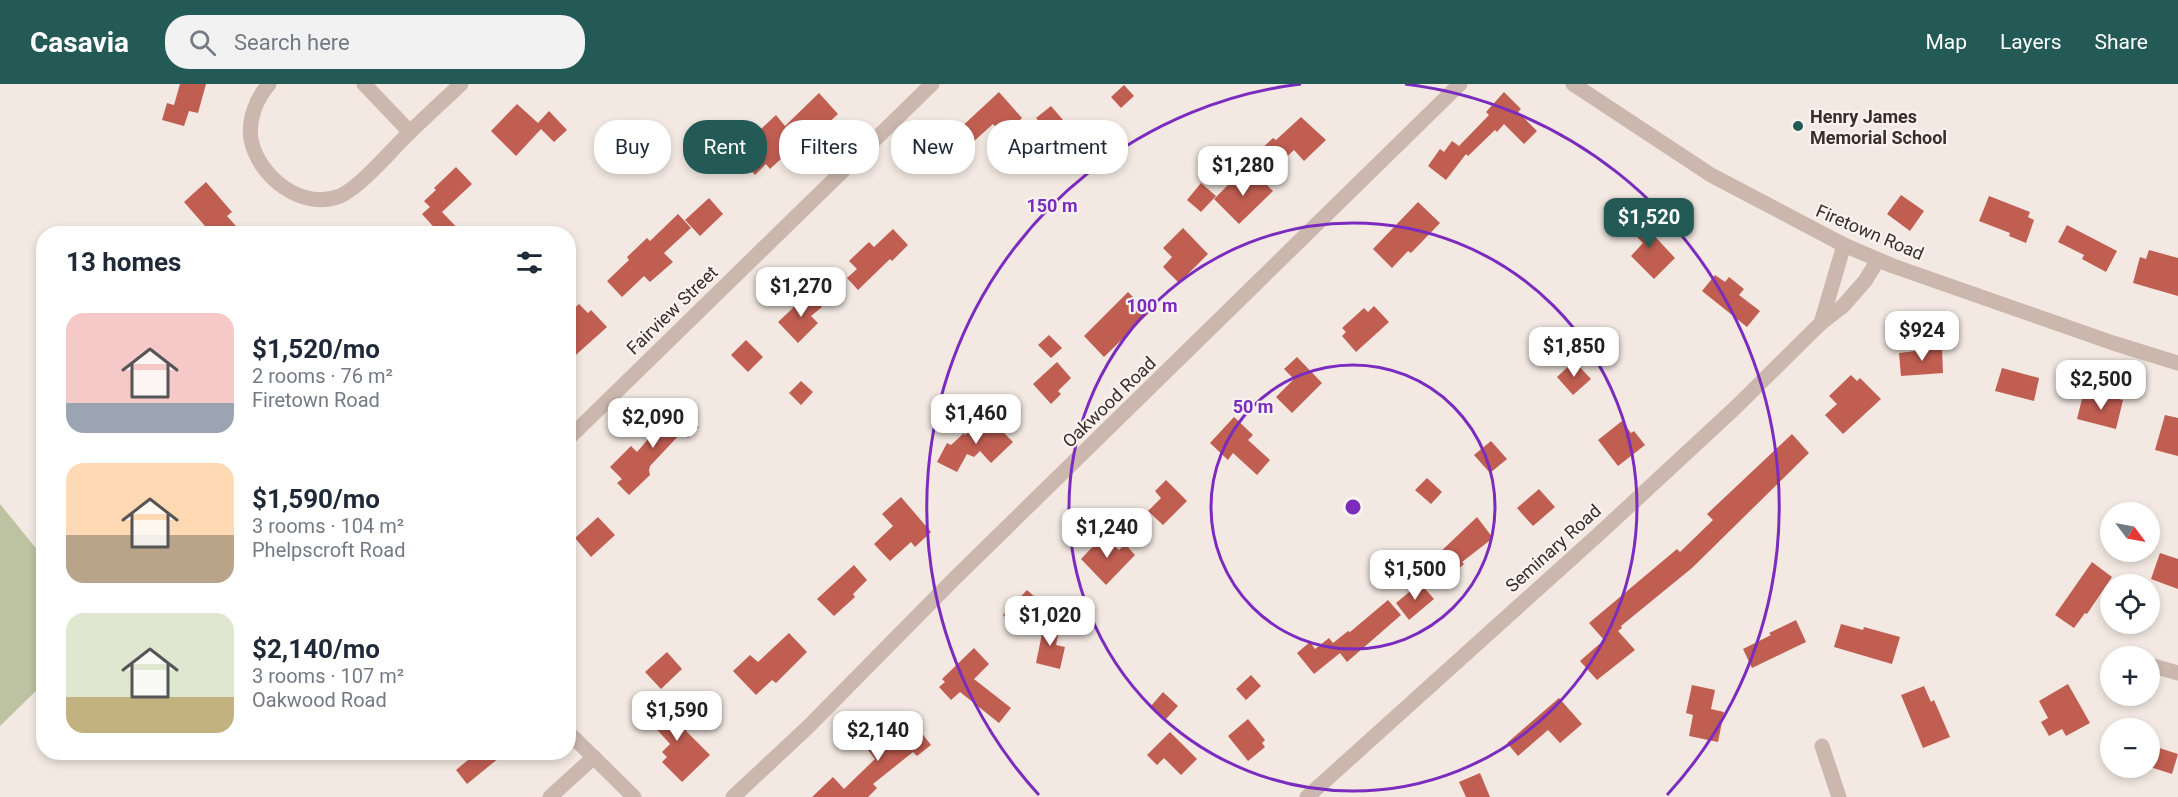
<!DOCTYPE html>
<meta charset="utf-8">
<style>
body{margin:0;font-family:Roboto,sans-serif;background:#f2f2f3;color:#1f2937;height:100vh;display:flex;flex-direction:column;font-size:22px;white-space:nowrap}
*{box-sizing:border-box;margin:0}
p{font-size:20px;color:#747a83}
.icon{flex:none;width:33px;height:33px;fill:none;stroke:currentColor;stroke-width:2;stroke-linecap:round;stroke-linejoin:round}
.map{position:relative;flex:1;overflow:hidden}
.side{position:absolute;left:36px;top:142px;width:540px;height:534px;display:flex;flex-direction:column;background:#fff;border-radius:24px;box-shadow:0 3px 9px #0003}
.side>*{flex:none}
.top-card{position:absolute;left:594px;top:36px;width:570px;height:54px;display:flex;gap:12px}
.needle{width:39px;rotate:122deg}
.fabs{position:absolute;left:2100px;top:418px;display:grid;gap:12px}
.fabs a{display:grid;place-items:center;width:60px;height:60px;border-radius:50%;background:#fff;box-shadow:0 3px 9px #0003;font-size:30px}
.price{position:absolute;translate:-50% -51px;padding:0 14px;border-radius:12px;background:#fff;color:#222;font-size:20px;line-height:39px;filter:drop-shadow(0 2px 3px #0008)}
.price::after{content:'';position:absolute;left:50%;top:36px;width:18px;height:14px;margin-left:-9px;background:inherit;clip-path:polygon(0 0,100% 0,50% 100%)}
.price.active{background:#235a56;color:#fff}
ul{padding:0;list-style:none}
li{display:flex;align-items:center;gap:18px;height:150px;padding:0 30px}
li span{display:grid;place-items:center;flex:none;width:168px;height:120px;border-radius:18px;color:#555}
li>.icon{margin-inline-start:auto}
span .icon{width:72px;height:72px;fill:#fffc;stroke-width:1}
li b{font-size:26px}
h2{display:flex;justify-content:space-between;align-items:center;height:72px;padding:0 30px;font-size:26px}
.chip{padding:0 21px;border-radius:24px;background:#fff;box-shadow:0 3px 9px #0003;font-size:21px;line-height:54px}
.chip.active{background:#235a56;color:#fff}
header{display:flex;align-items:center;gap:36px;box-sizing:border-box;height:84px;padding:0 30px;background:#235a56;color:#fff}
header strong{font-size:28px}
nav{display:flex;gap:33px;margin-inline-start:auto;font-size:21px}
.search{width:420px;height:54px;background:#f2f2f3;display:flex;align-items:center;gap:15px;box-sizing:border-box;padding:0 21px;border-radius:24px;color:#747a83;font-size:22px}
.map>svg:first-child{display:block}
.green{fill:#bcc2a2}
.building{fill:#c15e52}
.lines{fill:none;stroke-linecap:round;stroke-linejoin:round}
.minor{stroke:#cbb7ae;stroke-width:15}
.ring{fill:none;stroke:#7b2cbf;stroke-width:3}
.poi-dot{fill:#235a56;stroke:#faf3ef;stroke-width:2}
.labels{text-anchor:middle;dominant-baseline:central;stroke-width:4.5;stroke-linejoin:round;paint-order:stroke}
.poi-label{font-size:18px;font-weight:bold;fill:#3a2e2c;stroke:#faf3ef;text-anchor:start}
.street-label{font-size:18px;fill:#3a2e2c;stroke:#faf3ef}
.centre{fill:#7b2cbf;stroke:#faf3ef;stroke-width:3}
.ring-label{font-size:18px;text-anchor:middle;font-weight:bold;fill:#7b2cbf;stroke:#faf3ef;stroke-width:4.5;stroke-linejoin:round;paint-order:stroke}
</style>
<header>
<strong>Casavia</strong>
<div class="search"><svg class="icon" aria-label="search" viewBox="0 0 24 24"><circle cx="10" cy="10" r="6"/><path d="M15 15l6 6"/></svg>Search here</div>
<nav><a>Map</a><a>Layers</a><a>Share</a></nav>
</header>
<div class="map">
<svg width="2178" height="713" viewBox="0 0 2178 713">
<rect width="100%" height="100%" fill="#f3e9e2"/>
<path class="green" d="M 0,420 L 43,473 L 43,600 L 0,642 Z"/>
<g class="building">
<path d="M 180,0 L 206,0 L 198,29 L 189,27 L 184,42 L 162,36 L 167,19 L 174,21 Z"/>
<path d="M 1124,1 L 1134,12 L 1121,24 L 1111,13 Z"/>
<path d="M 999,8 L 1022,34 L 1004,52 L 993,40 L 972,59 L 974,61 L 944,88 L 930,72 Z"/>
<path d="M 1504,8 L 1521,25 L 1518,28 L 1537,47 L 1524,60 L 1504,40 L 1497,48 L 1495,46 L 1468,72 L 1466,70 L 1446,96 L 1428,82 L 1440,65 L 1444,68 L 1452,57 L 1459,62 L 1489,31 L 1486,28 Z"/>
<path d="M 819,9 L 838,30 L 821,46 L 818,41 L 770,85 L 766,80 L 755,91 L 737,71 L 748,61 L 746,59 L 776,31 L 785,42 Z"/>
<path d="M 517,20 L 538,39 L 549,27 L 567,46 L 554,58 L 541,45 L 516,72 L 491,47 Z"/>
<path d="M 1051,22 L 1063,36 L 1049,49 L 1036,34 Z"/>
<path d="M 1301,33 L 1326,56 L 1304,77 L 1294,66 L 1273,86 L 1257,69 L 1273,54 L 1276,56 Z"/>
<path d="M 456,83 L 472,100 L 442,128 L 463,150 L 440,150 L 422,130 L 430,123 L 424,117 L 436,106 L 434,104 Z"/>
<path d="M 1257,91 L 1273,107 L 1239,140 L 1214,115 L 1237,92 L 1246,102 Z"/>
<path d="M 206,98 L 232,128 L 227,132 L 243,150 L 212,150 L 184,118 Z"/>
<path d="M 1201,99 L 1216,112 L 1201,128 L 1187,116 Z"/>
<path d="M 1901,111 L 1924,127 L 1910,147 L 1887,130 Z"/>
<path d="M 1989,112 L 2030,128 L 2028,133 L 2034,136 L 2026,159 L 2009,152 L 2010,149 L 1979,137 Z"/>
<path d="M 709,114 L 723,130 L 700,152 L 685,136 Z"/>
<path d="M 1418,118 L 1440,139 L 1411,169 L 1408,167 L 1392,184 L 1373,165 Z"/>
<path d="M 1633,129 L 1675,174 L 1654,195 L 1631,172 L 1643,159 L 1623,139 Z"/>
<path d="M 678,130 L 691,144 L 664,169 L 673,178 L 650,198 L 644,192 L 622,213 L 607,197 L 629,176 L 627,173 L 647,154 L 650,157 Z"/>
<path d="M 2067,141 L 2117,167 L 2106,188 L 2082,175 L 2084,171 L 2058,158 Z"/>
<path d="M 1183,144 L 1208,170 L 1179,199 L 1163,183 L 1172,173 L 1163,164 Z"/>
<path d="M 893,145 L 908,161 L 892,177 L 890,175 L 858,206 L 847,194 L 857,185 L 849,177 L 869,158 L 874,163 Z"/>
<path d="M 2149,166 L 2178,174 L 2178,212 L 2133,199 L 2140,173 L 2146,175 Z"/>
<path d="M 1715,191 L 1725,198 L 1729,193 L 1744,205 L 1739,211 L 1760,227 L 1747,243 L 1702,207 Z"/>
<path d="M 1128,208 L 1149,229 L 1104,273 L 1084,252 Z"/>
<path d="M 809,209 L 822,223 L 811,232 L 818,239 L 798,259 L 778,238 Z"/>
<path d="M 579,220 L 588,229 L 591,226 L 607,243 L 568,278 L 568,245 L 575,239 L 568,230 Z"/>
<path d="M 1374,222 L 1389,238 L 1356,268 L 1342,252 L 1346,248 L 1342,244 L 1364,224 L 1368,228 Z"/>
<path d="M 1049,251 L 1062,264 L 1051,274 L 1038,261 Z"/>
<path d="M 746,256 L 763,273 L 748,288 L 731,271 Z"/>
<path d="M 1942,264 L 1943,289 L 1901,292 L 1899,269 Z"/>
<path d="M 1297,273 L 1322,299 L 1292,329 L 1276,313 L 1294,295 L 1284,285 Z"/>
<path d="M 1574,277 L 1591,295 L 1573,311 L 1557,293 Z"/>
<path d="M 1057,278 L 1071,294 L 1058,307 L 1061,310 L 1051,320 L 1033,300 Z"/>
<path d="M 2002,284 L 2039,294 L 2034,317 L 1995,307 Z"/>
<path d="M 1851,291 L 1857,297 L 1860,294 L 1881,315 L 1843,350 L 1825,331 L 1837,320 L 1829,312 Z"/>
<path d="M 801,297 L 813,308 L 801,321 L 789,309 Z"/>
<path d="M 2083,311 L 2101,315 L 2102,311 L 2123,316 L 2116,345 L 2077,335 Z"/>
<path d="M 679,319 L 696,335 L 693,338 L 699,343 L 688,354 L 682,348 L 650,382 L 649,386 L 650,391 L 629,411 L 617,399 L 622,395 L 610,383 L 631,362 L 637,368 Z"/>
<path d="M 986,331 L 1013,358 L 991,379 L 980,367 L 974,373 L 967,370 L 957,388 L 937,378 L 947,359 L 951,361 L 964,349 L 965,351 Z"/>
<path d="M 2165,331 L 2178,334 L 2178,372 L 2155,366 Z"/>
<path d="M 1234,333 L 1253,351 L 1248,356 L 1270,376 L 1257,391 L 1233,369 L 1228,376 L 1210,359 Z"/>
<path d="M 1622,337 L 1631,349 L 1634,347 L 1645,361 L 1618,382 L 1598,356 Z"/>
<path d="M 1792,350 L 1809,369 L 1692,484 L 1621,542 L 1622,544 L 1618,547 L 1635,566 L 1597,596 L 1580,577 L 1604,556 L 1589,539 L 1677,465 L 1680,468 L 1713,436 L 1707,430 Z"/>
<path d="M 1491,357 L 1507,375 L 1490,389 L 1474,371 Z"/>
<path d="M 1427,394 L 1442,408 L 1431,420 L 1415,406 Z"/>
<path d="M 1166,396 L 1187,417 L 1163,441 L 1148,427 L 1161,414 L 1155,407 Z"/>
<path d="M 1539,405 L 1555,423 L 1533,442 L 1517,424 Z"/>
<path d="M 901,413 L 931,448 L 915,463 L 911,458 L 890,477 L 874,460 L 893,442 L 882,430 Z"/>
<path d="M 598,433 L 615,451 L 591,473 L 575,454 Z"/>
<path d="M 1477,433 L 1493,454 L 1462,478 L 1464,480 L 1452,490 L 1436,472 Z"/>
<path d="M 1104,451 L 1119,466 L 1125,460 L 1135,471 L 1106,501 L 1081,475 Z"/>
<path d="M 2160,469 L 2178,475 L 2178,505 L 2151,495 Z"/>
<path d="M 2092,478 L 2112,493 L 2087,530 L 2085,529 L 2074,544 L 2055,531 Z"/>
<path d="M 854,481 L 867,496 L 853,510 L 855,513 L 834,532 L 817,515 Z"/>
<path d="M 1420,499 L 1434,515 L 1409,536 L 1396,519 Z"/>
<path d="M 1027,506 L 1046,523 L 1019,547 L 1003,531 Z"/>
<path d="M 1388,516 L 1401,531 L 1347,578 L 1340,569 L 1314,590 L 1297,569 L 1310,558 L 1315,565 L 1329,554 L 1333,559 L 1348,547 L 1350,548 Z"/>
<path d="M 1045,535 L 1059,546 L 1056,561 L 1065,563 L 1060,585 L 1036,579 Z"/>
<path d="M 1796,536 L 1806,558 L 1752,584 L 1743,565 L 1771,551 L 1769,549 Z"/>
<path d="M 1841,540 L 1863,546 L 1864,543 L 1900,553 L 1892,580 L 1834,563 Z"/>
<path d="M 789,549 L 807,568 L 776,599 L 772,596 L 756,611 L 733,587 L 750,571 L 758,578 Z"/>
<path d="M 974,564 L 989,580 L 974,595 L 1011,624 L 999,639 L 960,608 L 951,616 L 939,603 L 945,598 L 942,595 Z"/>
<path d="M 667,568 L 682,585 L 661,605 L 645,588 Z"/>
<path d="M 1251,591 L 1261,602 L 1246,616 L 1236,605 Z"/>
<path d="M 2068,600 L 2090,639 L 2066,652 L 2062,645 L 2049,652 L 2041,638 L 2048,634 L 2039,617 Z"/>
<path d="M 1692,601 L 1715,606 L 1711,625 L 1724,628 L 1718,658 L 1689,652 L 1693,631 L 1686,629 Z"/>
<path d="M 1924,602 L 1931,618 L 1934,616 L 1950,653 L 1923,664 L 1901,611 Z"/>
<path d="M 1163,608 L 1178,622 L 1166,635 L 1151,622 Z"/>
<path d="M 1559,614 L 1582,640 L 1560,659 L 1548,646 L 1518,672 L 1507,659 Z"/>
<path d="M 664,615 L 690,643 L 686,647 L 710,671 L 682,698 L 662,678 L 667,673 L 662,668 L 670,660 L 650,638 L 652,636 L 648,631 Z"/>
<path d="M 1248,635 L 1265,656 L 1262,659 L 1265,663 L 1248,677 L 1228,652 Z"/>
<path d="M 917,643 L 931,661 L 917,672 L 913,668 L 873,700 L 877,704 L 868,713 L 812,713 L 833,693 L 844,705 L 875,675 L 861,657 L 877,644 L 885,654 L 897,644 L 904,653 Z"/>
<path d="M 1170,648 L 1197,675 L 1181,691 L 1164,674 L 1157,681 L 1147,671 Z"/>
<path d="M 2150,661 L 2178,670 L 2172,690 L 2150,683 Z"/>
<path d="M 463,669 L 505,669 L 467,700 L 456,686 L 468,676 Z"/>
<path d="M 1480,689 L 1490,713 L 1466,713 L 1459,698 Z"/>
</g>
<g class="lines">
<g class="minor">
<path d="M 269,0 C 256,15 248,36 251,55 C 258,93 302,127 340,112 C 359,104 389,69 404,54 C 423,35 442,18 461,0"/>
<path d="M 364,0 L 410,48"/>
<path d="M 1573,0 L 1711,91 L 1844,161 L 1893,182 L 2113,259 L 2178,279"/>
<path d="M 1821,239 L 1844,161"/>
<path d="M 568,355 L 932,0"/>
<path d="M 2150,581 L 2178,589"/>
<path d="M 568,648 L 634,713"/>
<path d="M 1822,662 L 1839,713"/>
<path d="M 550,713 L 594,673"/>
<path d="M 733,713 L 808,643 L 954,495 L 1460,0"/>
<path d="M 1307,713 L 1600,449 L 1735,324 L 1821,239 L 1843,222 L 1865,197 L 1878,176"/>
</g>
</g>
<g class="ring">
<circle cx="1353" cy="423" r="142"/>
<circle cx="1353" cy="423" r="284"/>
<path d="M1039 711A426 426 0 0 1 1301 0M1405 0A426 426 0 0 1 1667 711"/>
</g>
<circle class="poi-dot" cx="1798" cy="42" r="6"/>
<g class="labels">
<g class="poi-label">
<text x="1810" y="32">Henry James<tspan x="1810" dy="21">Memorial School</tspan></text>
</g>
<g class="street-label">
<text transform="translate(1870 148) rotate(23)">Firetown Road</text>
<text transform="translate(672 226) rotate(-44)">Fairview Street</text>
<text transform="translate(1109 318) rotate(-44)">Oakwood Road</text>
<text transform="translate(1553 464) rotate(-42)">Seminary Road</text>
</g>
</g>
<circle cx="1353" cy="423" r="9" class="centre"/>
<g class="ring-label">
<text x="1052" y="128">150 m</text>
<text x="1152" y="228">100 m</text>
<text x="1253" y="329">50 m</text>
</g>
</svg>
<div class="fabs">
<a><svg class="needle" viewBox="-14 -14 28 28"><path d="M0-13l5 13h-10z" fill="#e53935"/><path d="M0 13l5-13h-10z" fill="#747a83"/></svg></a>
<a><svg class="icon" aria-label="locate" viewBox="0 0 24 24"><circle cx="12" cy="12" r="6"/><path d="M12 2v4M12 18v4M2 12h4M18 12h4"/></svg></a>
<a>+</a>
<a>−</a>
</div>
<b class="price" style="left:1243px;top:113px">$1,280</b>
<b class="price active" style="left:1649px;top:165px">$1,520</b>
<b class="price" style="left:801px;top:234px">$1,270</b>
<b class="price" style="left:1922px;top:278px">$924</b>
<b class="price" style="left:1574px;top:294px">$1,850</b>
<b class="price" style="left:2101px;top:327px">$2,500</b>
<b class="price" style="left:976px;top:361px">$1,460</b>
<b class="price" style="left:653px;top:365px">$2,090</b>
<b class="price" style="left:1107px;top:475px">$1,240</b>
<b class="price" style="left:1415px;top:517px">$1,500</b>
<b class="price" style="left:1050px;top:563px">$1,020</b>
<b class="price" style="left:677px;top:658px">$1,590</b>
<b class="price" style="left:878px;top:678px">$2,140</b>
<div class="top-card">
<a class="chip">Buy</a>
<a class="chip active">Rent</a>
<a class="chip">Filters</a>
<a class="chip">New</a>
<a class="chip">Apartment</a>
</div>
<section class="side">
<h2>13 homes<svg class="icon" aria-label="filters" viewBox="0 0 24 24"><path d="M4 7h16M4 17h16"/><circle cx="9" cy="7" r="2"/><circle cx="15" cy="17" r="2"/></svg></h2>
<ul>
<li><span style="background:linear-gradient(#f6c9c9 75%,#9aa5b1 0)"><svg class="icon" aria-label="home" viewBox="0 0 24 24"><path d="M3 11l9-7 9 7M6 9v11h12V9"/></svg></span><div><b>$1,520/mo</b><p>2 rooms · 76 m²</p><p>Firetown Road</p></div></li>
<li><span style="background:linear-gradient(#ffd9b3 60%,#b9a48a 0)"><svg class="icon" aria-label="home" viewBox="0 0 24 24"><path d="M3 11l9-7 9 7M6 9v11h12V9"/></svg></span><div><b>$1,590/mo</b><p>3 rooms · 104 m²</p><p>Phelpscroft Road</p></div></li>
<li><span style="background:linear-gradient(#dfe7d0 70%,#c2b280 0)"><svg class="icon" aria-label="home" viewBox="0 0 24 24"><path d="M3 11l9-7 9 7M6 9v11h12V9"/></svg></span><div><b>$2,140/mo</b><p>3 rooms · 107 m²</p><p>Oakwood Road</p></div></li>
</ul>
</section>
</div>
